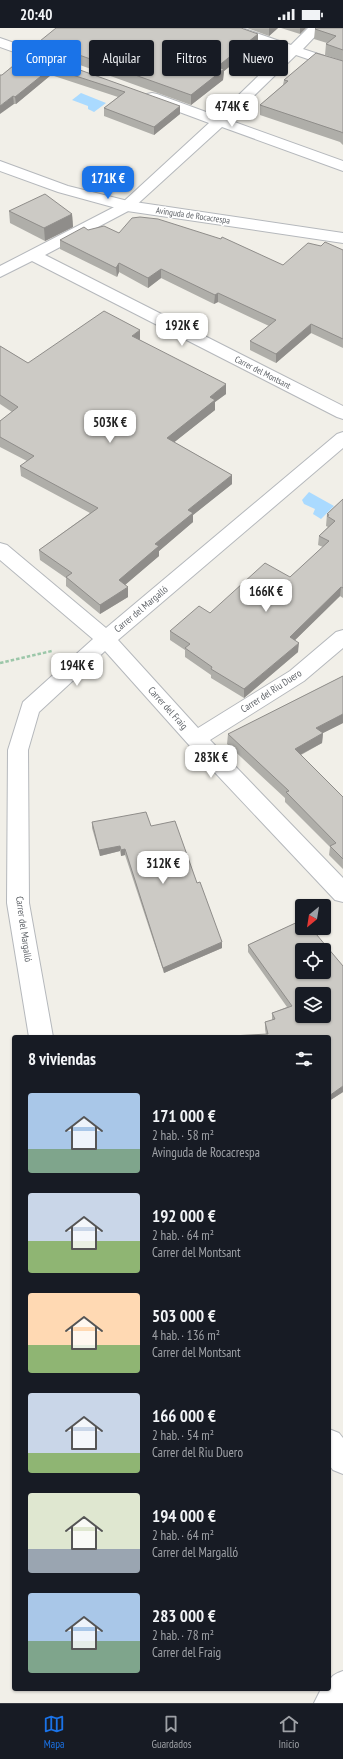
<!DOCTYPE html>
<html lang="es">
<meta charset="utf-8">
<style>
body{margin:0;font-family:"PT Sans Narrow",sans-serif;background:#242831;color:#f1f3f6;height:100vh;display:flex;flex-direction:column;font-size:15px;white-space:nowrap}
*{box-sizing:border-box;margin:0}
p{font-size:13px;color:#9ea1a6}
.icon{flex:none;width:22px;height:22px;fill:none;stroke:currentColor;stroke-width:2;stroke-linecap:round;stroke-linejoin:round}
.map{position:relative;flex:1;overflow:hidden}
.details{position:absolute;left:12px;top:1007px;width:319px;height:656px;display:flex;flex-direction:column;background:#171b24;border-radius:4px;box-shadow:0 1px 3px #0004}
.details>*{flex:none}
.hud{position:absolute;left:12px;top:12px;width:319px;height:36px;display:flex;gap:8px}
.needle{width:26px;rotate:210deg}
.controls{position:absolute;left:295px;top:871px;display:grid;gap:8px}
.controls a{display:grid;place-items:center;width:36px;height:36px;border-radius:4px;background:#171b24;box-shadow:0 1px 3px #0004;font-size:20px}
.price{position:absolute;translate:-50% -34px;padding:0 9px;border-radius:8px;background:#fff;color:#222;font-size:13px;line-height:26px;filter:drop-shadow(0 1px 2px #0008)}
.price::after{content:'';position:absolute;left:50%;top:24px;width:12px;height:9px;margin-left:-6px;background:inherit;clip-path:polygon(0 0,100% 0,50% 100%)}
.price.current{background:#1a73e8;color:#fff}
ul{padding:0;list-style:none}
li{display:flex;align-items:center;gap:12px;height:100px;padding:0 16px}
li span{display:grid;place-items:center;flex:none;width:112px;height:80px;border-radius:4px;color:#555}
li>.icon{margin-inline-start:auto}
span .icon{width:48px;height:48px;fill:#fffc;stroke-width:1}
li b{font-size:17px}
h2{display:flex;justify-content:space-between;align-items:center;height:48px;padding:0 16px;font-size:17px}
.pill{padding:0 14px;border-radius:4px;background:#171b24;box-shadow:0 1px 3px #0004;font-size:14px;line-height:36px}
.pill.current{background:#1a73e8;color:#fff}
.status{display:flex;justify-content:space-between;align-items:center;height:28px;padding:0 20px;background:#171b24;direction:ltr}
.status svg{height:11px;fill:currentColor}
.dock{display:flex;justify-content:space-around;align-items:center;height:56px;border-top:1px solid #363941;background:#171b24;font-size:11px;color:#9ea1a6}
.dock a{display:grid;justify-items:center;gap:2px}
.dock .current{color:#1a73e8}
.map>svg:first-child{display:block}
.water{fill:#aadaff}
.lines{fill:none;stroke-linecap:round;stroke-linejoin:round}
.minor-casing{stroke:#b5b8bc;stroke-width:2}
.tertiary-casing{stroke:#b5b8bc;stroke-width:2}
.path{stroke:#9cc7a9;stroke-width:2.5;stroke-dasharray:3.5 2;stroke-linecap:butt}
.minor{fill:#fff;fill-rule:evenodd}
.tertiary{fill:#fff;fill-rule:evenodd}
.wall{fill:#afaea9}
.shaded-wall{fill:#8f8d8a}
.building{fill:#cccac5;stroke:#8f8d8a;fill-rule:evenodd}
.labels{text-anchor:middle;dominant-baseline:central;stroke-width:3;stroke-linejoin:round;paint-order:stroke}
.far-street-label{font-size:9px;fill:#5f6368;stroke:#fff}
.street-label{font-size:10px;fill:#5f6368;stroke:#fff}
</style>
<div class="status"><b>20:40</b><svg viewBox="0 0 49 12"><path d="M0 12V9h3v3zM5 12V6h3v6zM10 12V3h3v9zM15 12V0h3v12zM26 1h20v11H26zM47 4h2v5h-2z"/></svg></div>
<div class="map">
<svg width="343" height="1675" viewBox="0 0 343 1675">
<rect width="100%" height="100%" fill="#f1efe8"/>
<g class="water">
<path d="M 81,65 L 106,75 L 94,84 L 88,81 L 88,78 L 72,72 Z"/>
<path d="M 309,464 L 334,478 L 321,491 L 313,486 L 315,481 L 304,476 L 302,472 Z"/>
</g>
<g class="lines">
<g class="minor-casing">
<g id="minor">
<path d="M 222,0 L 242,0 L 291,17 L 308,0 L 323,0 L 303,21 L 343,34 L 343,43 L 296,27 L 229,92 L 343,133 L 343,143 L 222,99 L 132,181 L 45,227 L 343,378 L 343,391 L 337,389 L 32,233 L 0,249 L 0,238 L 122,175 L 209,95 L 147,72 L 145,69 L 147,66 L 152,65 L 157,66 L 217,88 L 284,23 L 224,3 Z"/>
<path d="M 0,10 L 63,32 L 65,35 L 63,38 L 58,39 L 53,38 L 0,19 Z"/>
<path d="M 343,404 L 343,420 L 118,612 L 198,700 L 290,643 L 336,604 L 343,602 L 343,620 L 304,653 L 210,712 L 343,850 L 343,874 L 335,872 L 189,717 L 105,623 L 39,684 L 28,722 L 29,875 L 53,1009 L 29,1009 L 7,875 L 8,722 L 23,674 L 93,611 L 0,532 L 0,515 L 7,517 L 106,600 L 337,406 Z"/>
<path d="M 329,1401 L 339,1405 L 343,1410 L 343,1446 L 333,1442 L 329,1437 Z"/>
<path d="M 343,1643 L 343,1675 L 314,1675 L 321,1661 L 329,1661 C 329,1649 332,1647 343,1643 Z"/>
</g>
</g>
<g class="tertiary-casing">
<path id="tertiary" d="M 0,133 L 68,158 L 128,173 L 343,205 L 343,215 L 127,183 L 58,164 L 0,143 Z"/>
</g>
<path class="path" d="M 0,635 L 52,623"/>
<use href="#minor" class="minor"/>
<use href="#tertiary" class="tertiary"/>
</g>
<g class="wall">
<path d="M 247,0 L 278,0 L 269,8 Z"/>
<path d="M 281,0 L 306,0 L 300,6 Z"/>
<path d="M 343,0 L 343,33 L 325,27 L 326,16 L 327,15 L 314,11 L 315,1 Z"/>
<path d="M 258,6 L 258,16 L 224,43 L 223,52 L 191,77 L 41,23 L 40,13 Z"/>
<path d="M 30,24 L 180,86 L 154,107 L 104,88 L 104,80 L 118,69 L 51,47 L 16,76 L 14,76 L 2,47 Z"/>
<path d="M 343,33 L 343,117 L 340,114 L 260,87 L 260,77 L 283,57 L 284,52 Z"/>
<path d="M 9,183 L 72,186 L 73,199 L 45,213 L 10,195 Z"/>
<path d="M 88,202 L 119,205 L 283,237 L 321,218 L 343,222 L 343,320 L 311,305 L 276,335 L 250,322 L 250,313 L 269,298 L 218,274 L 214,276 L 161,250 L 148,260 L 119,244 L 117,249 L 60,221 L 60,212 Z"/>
<path d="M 140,312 L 226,366 L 215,374 L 215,382 L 174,414 L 232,447 L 232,456 L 193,487 L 193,494 L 159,523 L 159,528 L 125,557 L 128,569 L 100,586 L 66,558 L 66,550 L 40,532 L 39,522 L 90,485 L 21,448 L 20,438 L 27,433 L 0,419 L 0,393 L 12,384 L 0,376 L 0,318 L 28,335 Z"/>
<path d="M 343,471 L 343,570 L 340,568 L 295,612 L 298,624 L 244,670 L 211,650 L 211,647 L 185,629 L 185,622 L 170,612 L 170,603 L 290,549 L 323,519 L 318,517 L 319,508 L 328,499 L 326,498 L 327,486 Z"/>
<path d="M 343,648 L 343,695 L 323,705 L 322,715 L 301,727 L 343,769 L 343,841 L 329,827 L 330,819 L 285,774 L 285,770 L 227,716 L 228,706 Z"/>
<path d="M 92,794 L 151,798 L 197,855 L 222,920 L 164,945 L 125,827 L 121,828 L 120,823 L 100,828 L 92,800 Z"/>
<path d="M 302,892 L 343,1064 L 329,1073 L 329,1009 L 266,1007 L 265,1001 L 265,994 L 272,992 L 272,985 L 287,979 L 248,924 L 248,917 Z"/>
</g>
<g class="shaded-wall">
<path d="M 269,0 L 278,0 L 269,8 Z"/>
<path d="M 300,0 L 306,0 L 300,6 Z"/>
<path d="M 258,6 L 258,16 L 224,43 L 223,52 L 191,77 L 191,67 L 217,39 Z"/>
<path d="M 51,40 L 51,47 L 16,76 L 15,69 Z"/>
<path d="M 13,68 L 14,76 L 0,86 L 0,78 Z"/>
<path d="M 180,78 L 180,86 L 154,107 L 154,99 Z"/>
<path d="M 72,186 L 73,199 L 45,213 L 44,200 Z"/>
<path d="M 119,235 L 119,244 L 117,249 L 116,240 Z"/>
<path d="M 161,241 L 161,250 L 148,260 L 148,250 Z"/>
<path d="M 218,265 L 218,274 L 214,276 L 215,267 Z"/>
<path d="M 311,296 L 311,305 L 276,335 L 276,326 Z"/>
<path d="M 140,302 L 140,312 L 132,318 L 132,308 Z"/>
<path d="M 226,356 L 226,366 L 215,374 L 215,382 L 167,420 L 167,410 L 210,369 Z"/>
<path d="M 232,447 L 232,456 L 193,487 L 193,494 L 159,523 L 159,528 L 119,562 L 119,552 L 155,516 L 188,482 Z"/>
<path d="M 128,559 L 128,569 L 100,586 L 100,577 Z"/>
<path d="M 341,559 L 340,568 L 289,618 L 290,609 Z"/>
<path d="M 299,615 L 298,624 L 244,670 L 244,661 Z"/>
<path d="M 343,686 L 343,695 L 315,709 L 316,700 Z"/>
<path d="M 323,705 L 322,715 L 294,730 L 295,721 Z"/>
<path d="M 120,818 L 120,823 L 100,828 L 99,822 Z"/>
<path d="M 125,821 L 125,827 L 121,828 L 121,822 Z"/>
<path d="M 222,914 L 222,920 L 164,945 L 163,940 Z"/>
<path d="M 343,1058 L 343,1064 L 329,1073 L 329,1068 Z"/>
</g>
<g class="building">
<path d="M 56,0 L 241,0 L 258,6 L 217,39 L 224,41 L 191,67 L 40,13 Z"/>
<path d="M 316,0 L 343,0 L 343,22 L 326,16 L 336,8 L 315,1 Z"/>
<path d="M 30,24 L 180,78 L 154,99 L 104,80 L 125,64 L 51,40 L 15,69 L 13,68 L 0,78 L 0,47 L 2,47 Z"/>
<path d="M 316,25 L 343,33 L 343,105 L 341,104 L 260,77 L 288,53 L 284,52 Z"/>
<path d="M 45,166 L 72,186 L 44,200 L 9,183 Z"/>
<path d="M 140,189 L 158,191 L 221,211 L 222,209 L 283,237 L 308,215 L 321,218 L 325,214 L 343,222 L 343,311 L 311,296 L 276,326 L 250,313 L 276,292 L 218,265 L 215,267 L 161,241 L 148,250 L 119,235 L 116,240 L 60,212 L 84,199 L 88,202 L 104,198 L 119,205 L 132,190 Z"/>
<path d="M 104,283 L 140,302 L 132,308 L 226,356 L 210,369 L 215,372 L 167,410 L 232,447 L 188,482 L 193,485 L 155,516 L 159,518 L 119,552 L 128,559 L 100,577 L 66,549 L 72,545 L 39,522 L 98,480 L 20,438 L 34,428 L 0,409 L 0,393 L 18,379 L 0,367 L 0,318 L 28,335 Z"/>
<path d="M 343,471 L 343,560 L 341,559 L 290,609 L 299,615 L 244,661 L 211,641 L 212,639 L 185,620 L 190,616 L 170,603 L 199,578 L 210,585 L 265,535 L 290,549 L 329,513 L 319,508 L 335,493 L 327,488 L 329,487 L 327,486 Z"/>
<path d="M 343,648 L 343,686 L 316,700 L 323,705 L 295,721 L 343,769 L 343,831 L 330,818 L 336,815 L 286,764 L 289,763 L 228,706 Z"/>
<path d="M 146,784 L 151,798 L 175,793 L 197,855 L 200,854 L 222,914 L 163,940 L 125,821 L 121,822 L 120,818 L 99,822 L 92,794 Z"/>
<path d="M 302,892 L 302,900 L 311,900 L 343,938 L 343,1058 L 329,1068 L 329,1009 L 213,1009 L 268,1006 L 265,994 L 275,991 L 272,985 L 292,978 L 248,917 ZM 302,922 L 324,922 L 324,944 L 302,944 ZM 302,966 L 324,966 L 324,988 L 302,988 Z"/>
</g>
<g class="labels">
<g class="far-street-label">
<text transform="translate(193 187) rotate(8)">Avinguda de Rocacrespa</text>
<text transform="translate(263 344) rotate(27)">Carrer del Montsant</text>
</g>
<g class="street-label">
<text transform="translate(141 581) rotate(-40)">Carrer del Margalló</text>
<text transform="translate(271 663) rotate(-33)">Carrer del Riu Duero</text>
<text transform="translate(168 680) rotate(48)">Carrer del Fraig</text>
<text transform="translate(24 901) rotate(82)">Carrer del Margalló</text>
</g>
</g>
</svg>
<div class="controls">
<a><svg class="needle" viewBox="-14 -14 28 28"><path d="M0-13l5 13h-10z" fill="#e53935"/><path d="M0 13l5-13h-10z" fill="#9ea1a6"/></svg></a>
<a><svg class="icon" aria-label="locate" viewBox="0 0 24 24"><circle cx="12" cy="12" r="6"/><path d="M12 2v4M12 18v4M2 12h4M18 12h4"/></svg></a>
<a><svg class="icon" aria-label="layers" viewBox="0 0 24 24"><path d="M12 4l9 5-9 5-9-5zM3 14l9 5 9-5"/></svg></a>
</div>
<b class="price" style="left:232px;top:100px">474K €</b>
<b class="price current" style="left:108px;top:172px">171K €</b>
<b class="price" style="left:182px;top:319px">192K €</b>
<b class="price" style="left:110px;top:416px">503K €</b>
<b class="price" style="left:266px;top:585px">166K €</b>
<b class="price" style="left:77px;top:659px">194K €</b>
<b class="price" style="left:211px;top:751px">283K €</b>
<b class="price" style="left:163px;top:857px">312K €</b>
<div class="hud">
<a class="pill current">Comprar</a>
<a class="pill">Alquilar</a>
<a class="pill">Filtros</a>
<a class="pill">Nuevo</a>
</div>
<section class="details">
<h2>8 viviendas<svg class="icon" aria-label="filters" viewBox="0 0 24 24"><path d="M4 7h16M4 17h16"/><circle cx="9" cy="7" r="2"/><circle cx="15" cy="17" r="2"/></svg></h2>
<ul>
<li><span style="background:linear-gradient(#a9c7e8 70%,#7fa58c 0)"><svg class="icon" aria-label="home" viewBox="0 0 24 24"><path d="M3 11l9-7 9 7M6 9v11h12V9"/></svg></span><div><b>171 000 €</b><p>2 hab. · 58 m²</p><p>Avinguda de Rocacrespa</p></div></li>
<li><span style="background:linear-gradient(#c9d6e8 60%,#8fb573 0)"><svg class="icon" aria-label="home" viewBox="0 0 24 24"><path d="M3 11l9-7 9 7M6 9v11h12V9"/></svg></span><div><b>192 000 €</b><p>2 hab. · 64 m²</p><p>Carrer del Montsant</p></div></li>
<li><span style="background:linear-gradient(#ffd9b3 65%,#8fb573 0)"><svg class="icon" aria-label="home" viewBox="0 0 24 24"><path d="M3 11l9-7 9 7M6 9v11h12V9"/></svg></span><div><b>503 000 €</b><p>4 hab. · 136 m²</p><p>Carrer del Montsant</p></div></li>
<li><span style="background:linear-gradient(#c9d6e8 75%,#8fb573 0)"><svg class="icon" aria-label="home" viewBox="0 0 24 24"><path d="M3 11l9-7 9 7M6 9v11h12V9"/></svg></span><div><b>166 000 €</b><p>2 hab. · 54 m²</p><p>Carrer del Riu Duero</p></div></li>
<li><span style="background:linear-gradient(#dfe7d0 70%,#9aa5b1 0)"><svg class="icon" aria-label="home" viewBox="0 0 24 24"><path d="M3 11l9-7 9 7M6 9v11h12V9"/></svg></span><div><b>194 000 €</b><p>2 hab. · 64 m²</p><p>Carrer del Margalló</p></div></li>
<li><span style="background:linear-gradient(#a9c7e8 60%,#7fa58c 0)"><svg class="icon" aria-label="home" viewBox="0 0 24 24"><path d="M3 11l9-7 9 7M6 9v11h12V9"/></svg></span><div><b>283 000 €</b><p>2 hab. · 78 m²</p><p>Carrer del Fraig</p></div></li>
</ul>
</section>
</div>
<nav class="dock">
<a class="current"><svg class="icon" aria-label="map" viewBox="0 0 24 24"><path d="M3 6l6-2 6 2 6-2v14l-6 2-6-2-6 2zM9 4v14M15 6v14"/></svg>Mapa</a>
<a><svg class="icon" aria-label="saved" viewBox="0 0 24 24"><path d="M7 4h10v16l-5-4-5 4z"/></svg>Guardados</a>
<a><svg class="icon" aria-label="home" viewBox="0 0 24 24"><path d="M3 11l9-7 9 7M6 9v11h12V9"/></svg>Inicio</a>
</nav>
